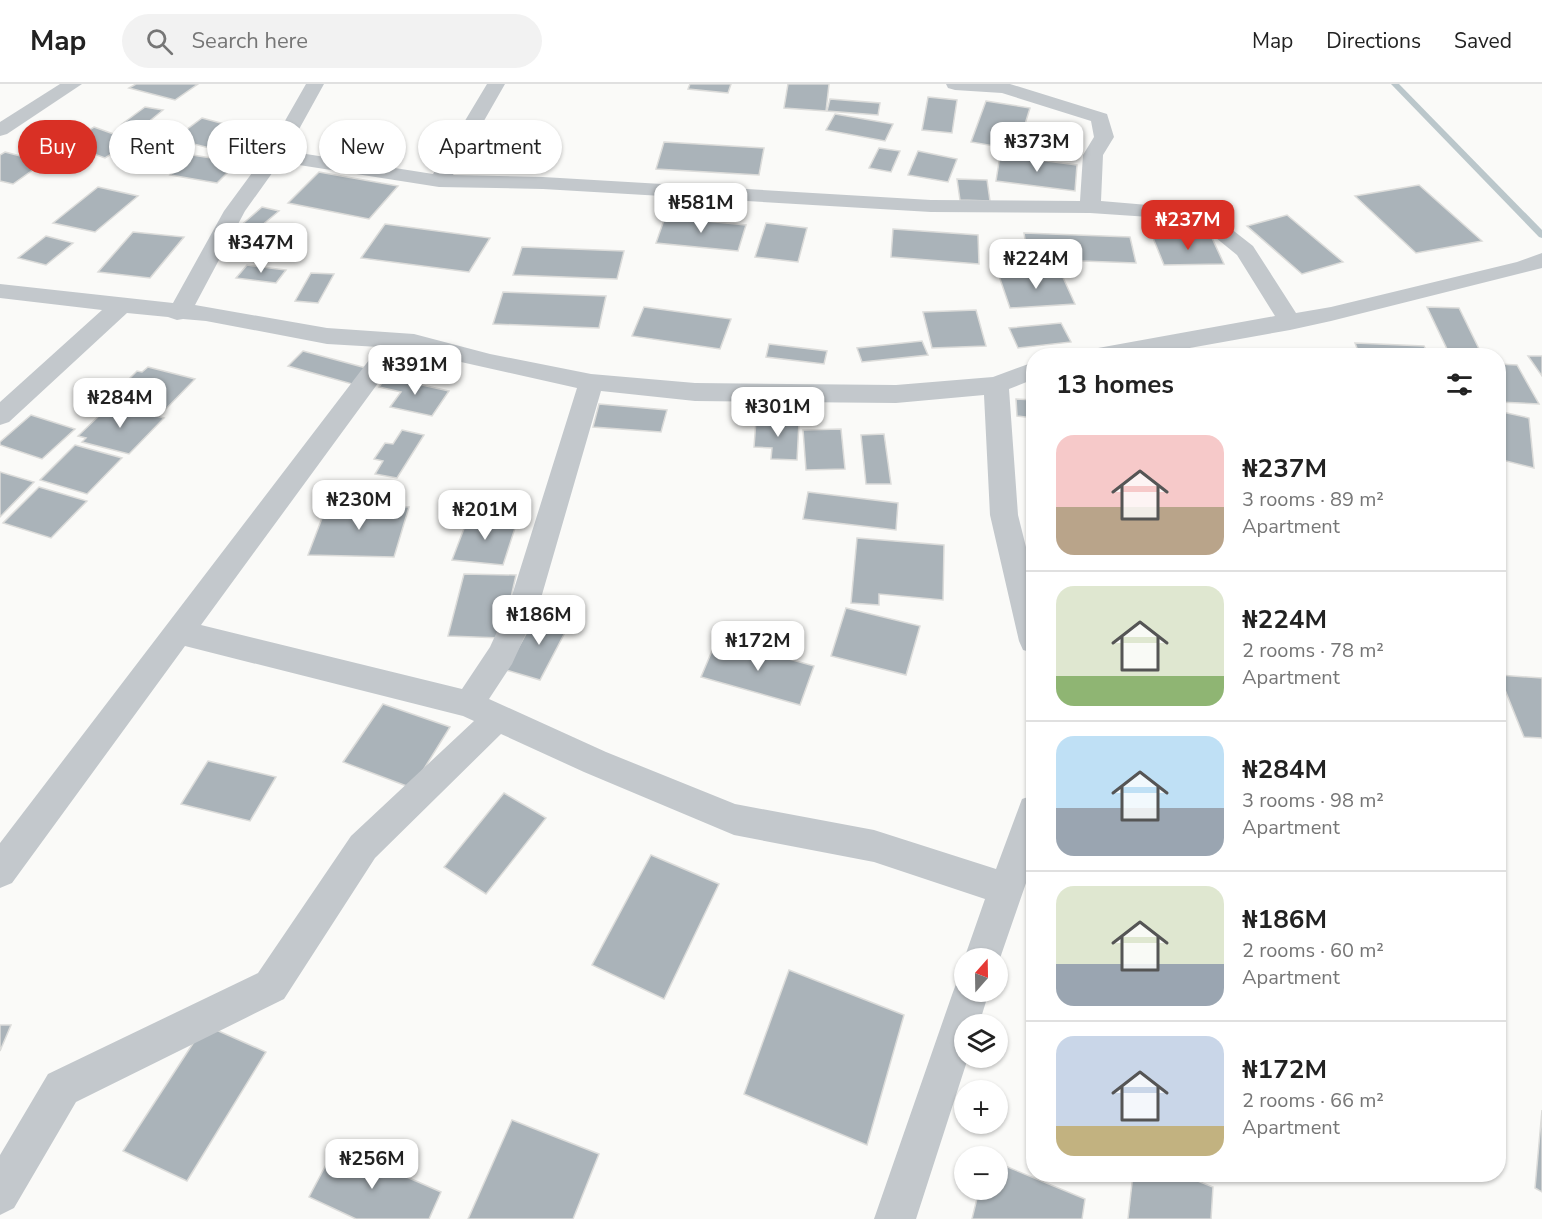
<!DOCTYPE html>
<meta charset="utf-8">
<style>
body{margin:0;font-family:"Nunito Sans",sans-serif;background:#f2f2f2;color:#222;height:100vh;display:flex;flex-direction:column;font-size:22px;white-space:nowrap}
*{box-sizing:border-box;margin:0}
p{font-size:20px;color:#767676}
.icon{flex:none;width:33px;height:33px;fill:none;stroke:currentColor;stroke-width:2;stroke-linecap:round;stroke-linejoin:round}
.map{position:relative;flex:1;overflow:hidden}
.details{position:absolute;left:1026px;top:264px;width:480px;height:834px;display:flex;flex-direction:column;background:#fff;border-radius:24px;box-shadow:0 2px 4px #0004}
.details>*{flex:none}
.top-card{position:absolute;left:18px;top:36px;width:570px;height:54px;display:flex;gap:12px}
.needle{width:39px;rotate:20deg}
.fabs{position:absolute;left:954px;top:864px;display:grid;gap:12px}
.fabs a{display:grid;place-items:center;width:54px;height:54px;border-radius:50%;background:#fff;box-shadow:0 2px 4px #0004;font-size:30px}
.price{position:absolute;translate:-50% -51px;padding:0 14px;border-radius:12px;background:#fff;color:#222;font-size:20px;line-height:39px;filter:drop-shadow(0 2px 3px #0008)}
.price::after{content:'';position:absolute;left:50%;top:36px;width:18px;height:14px;margin-left:-9px;background:inherit;clip-path:polygon(0 0,100% 0,50% 100%)}
.price.selected{background:#d93025;color:#fff}
ul{padding:0;list-style:none}
li{display:flex;align-items:center;gap:18px;height:150px;padding:0 30px}
li+li{border-top:2px solid #e0e0e0}
li span{display:grid;place-items:center;flex:none;width:168px;height:120px;border-radius:18px;color:#555}
li>.icon{margin-inline-start:auto}
span .icon{width:72px;height:72px;fill:#fffc;stroke-width:1}
li b{font-size:26px}
h2{display:flex;justify-content:space-between;align-items:center;height:72px;padding:0 30px;font-size:26px}
.tag{padding:0 21px;border-radius:27px;background:#fff;box-shadow:0 2px 4px #0004;font-size:21px;line-height:54px}
.tag.selected{background:#d93025;color:#fff}
header{display:flex;align-items:center;gap:36px;box-sizing:border-box;height:84px;padding:0 30px;background:#fff;border-bottom:2px solid #e0e0e0}
header strong{font-size:28px}
nav{display:flex;gap:33px;margin-inline-start:auto;font-size:21px}
.search{width:420px;height:54px;background:#f2f2f2;display:flex;align-items:center;gap:15px;box-sizing:border-box;padding:0 21px;border-radius:33px;color:#767676;font-size:22px}
.map>svg:first-child{display:block}
.lines{fill:none;stroke-linecap:round;stroke-linejoin:round}
.stream{fill:#bbc7cb;fill-rule:evenodd}
.building{fill:#aab3b9;stroke:#dcdcda;stroke-width:1.5}
.street{fill:#c3c8cc;fill-rule:evenodd}
</style>
<header>
<strong>Map</strong>
<div class="search"><svg class="icon" aria-label="search" viewBox="0 0 24 24"><circle cx="10" cy="10" r="6"/><path d="M15 15l6 6"/></svg>Search here</div>
<nav><a>Map</a><a>Directions</a><a>Saved</a></nav>
</header>
<div class="map">
<svg width="1542" height="1135" viewBox="0 0 1542 1135">
<rect width="100%" height="100%" fill="#fafaf8"/>
<g class="lines">
<path class="stream" d="M 1391,0 L 1399,0 L 1542,146 L 1542,154 L 1539,153 Z"/>
</g>
<g class="building">
<path d="M 136,0 L 198,0 L 175,16 L 129,4 Z"/>
<path d="M 690,0 L 731,0 L 728,9 L 688,5 Z"/>
<path d="M 788,0 L 829,0 L 826,27 L 784,24 Z"/>
<path d="M 928,13 L 957,16 L 952,49 L 922,46 Z"/>
<path d="M 830,15 L 880,19 L 878,31 L 827,27 Z"/>
<path d="M 986,17 L 1030,24 L 1017,66 L 971,58 Z"/>
<path d="M 145,23 L 163,26 L 141,44 L 122,40 Z"/>
<path d="M 835,30 L 893,40 L 885,57 L 826,46 Z"/>
<path d="M 202,34 L 251,47 L 225,68 L 174,55 Z"/>
<path d="M 94,43 L 133,57 L 105,74 L 66,60 Z"/>
<path d="M 664,58 L 764,64 L 759,91 L 656,85 Z"/>
<path d="M 879,64 L 900,67 L 891,88 L 869,84 Z"/>
<path d="M 918,67 L 957,75 L 948,98 L 908,91 Z"/>
<path d="M 5,68 L 44,78 L 13,100 L 0,97 L 0,71 Z"/>
<path d="M 192,71 L 238,78 L 217,99 L 170,91 Z"/>
<path d="M 1000,71 L 1077,81 L 1075,107 L 996,97 Z"/>
<path d="M 319,88 L 398,102 L 369,135 L 288,119 Z"/>
<path d="M 957,95 L 987,96 L 990,117 L 960,116 Z"/>
<path d="M 1419,101 L 1482,157 L 1416,169 L 1355,112 Z"/>
<path d="M 98,103 L 138,112 L 95,148 L 53,139 Z"/>
<path d="M 262,123 L 279,127 L 255,147 L 239,143 Z"/>
<path d="M 1287,131 L 1343,178 L 1302,190 L 1247,142 Z"/>
<path d="M 665,133 L 746,141 L 738,167 L 656,159 Z"/>
<path d="M 766,139 L 807,144 L 798,178 L 755,173 Z"/>
<path d="M 385,140 L 490,154 L 469,188 L 361,174 Z"/>
<path d="M 893,145 L 978,151 L 979,180 L 891,173 Z"/>
<path d="M 133,148 L 184,153 L 150,194 L 98,188 Z"/>
<path d="M 1024,149 L 1130,153 L 1136,179 L 1028,175 Z"/>
<path d="M 46,152 L 73,159 L 46,181 L 18,174 Z"/>
<path d="M 1153,154 L 1212,154 L 1224,180 L 1164,181 Z"/>
<path d="M 522,163 L 624,167 L 617,195 L 513,191 Z"/>
<path d="M 247,181 L 286,186 L 276,199 L 236,194 Z"/>
<path d="M 311,189 L 334,190 L 318,219 L 295,217 Z"/>
<path d="M 1061,189 L 1075,220 L 1010,224 L 999,192 Z"/>
<path d="M 503,208 L 606,212 L 599,244 L 493,240 Z"/>
<path d="M 644,223 L 731,235 L 720,265 L 632,252 Z"/>
<path d="M 1427,223 L 1459,224 L 1481,269 L 1448,267 Z"/>
<path d="M 976,226 L 986,262 L 932,264 L 923,228 Z"/>
<path d="M 1061,239 L 1071,258 L 1018,264 L 1009,244 Z"/>
<path d="M 922,257 L 928,271 L 862,278 L 857,264 Z"/>
<path d="M 1355,259 L 1424,262 L 1429,272 L 1360,272 Z"/>
<path d="M 769,260 L 827,267 L 824,280 L 766,273 Z"/>
<path d="M 303,267 L 366,284 L 352,300 L 288,282 Z"/>
<path d="M 1528,272 L 1542,272 L 1542,292 Z"/>
<path d="M 1498,280 L 1517,281 L 1539,320 L 1498,318 Z"/>
<path d="M 148,283 L 195,295 L 162,329 L 116,317 L 119,314 L 112,312 L 137,287 L 142,288 Z"/>
<path d="M 386,293 L 449,307 L 432,332 L 390,323 L 401,308 L 379,303 Z"/>
<path d="M 1016,315 L 1034,316 L 1034,334 L 1017,332 Z"/>
<path d="M 599,320 L 667,326 L 661,348 L 593,343 Z"/>
<path d="M 116,321 L 164,334 L 129,370 L 82,358 L 86,354 L 78,352 L 105,326 L 110,327 Z"/>
<path d="M 1498,327 L 1529,334 L 1534,384 L 1498,375 Z"/>
<path d="M 31,331 L 75,345 L 42,375 L 0,361 L 0,358 Z"/>
<path d="M 756,336 L 799,338 L 797,376 L 771,375 L 772,364 L 754,363 Z"/>
<path d="M 841,345 L 845,385 L 806,386 L 803,346 Z"/>
<path d="M 402,346 L 424,351 L 397,394 L 375,390 L 383,377 L 374,375 L 385,359 L 393,360 Z"/>
<path d="M 884,350 L 891,400 L 866,400 L 861,351 Z"/>
<path d="M 75,361 L 122,374 L 87,410 L 40,396 Z"/>
<path d="M 0,388 L 34,398 L 0,433 Z"/>
<path d="M 39,403 L 87,417 L 51,454 L 3,439 Z"/>
<path d="M 808,408 L 898,419 L 896,446 L 803,435 Z"/>
<path d="M 327,421 L 409,423 L 394,473 L 308,471 Z"/>
<path d="M 468,434 L 517,438 L 503,481 L 452,476 Z"/>
<path d="M 857,454 L 944,461 L 943,516 L 879,510 L 879,521 L 851,519 Z"/>
<path d="M 464,490 L 516,491 L 502,554 L 448,552 Z"/>
<path d="M 846,524 L 920,542 L 906,591 L 831,572 Z"/>
<path d="M 538,528 L 571,537 L 540,596 L 506,586 Z"/>
<path d="M 717,555 L 814,582 L 800,621 L 701,593 Z"/>
<path d="M 1499,591 L 1542,594 L 1542,654 L 1524,653 Z"/>
<path d="M 383,620 L 450,643 L 412,704 L 343,678 Z"/>
<path d="M 208,677 L 276,693 L 250,737 L 181,720 Z"/>
<path d="M 504,709 L 546,734 L 486,810 L 444,783 Z"/>
<path d="M 651,771 L 719,800 L 664,915 L 592,881 Z"/>
<path d="M 789,886 L 904,931 L 867,1061 L 744,1010 Z"/>
<path d="M 0,941 L 11,941 L 0,967 Z"/>
<path d="M 205,941 L 266,968 L 187,1097 L 123,1067 Z"/>
<path d="M 1542,1026 L 1542,1108 L 1535,1104 Z"/>
<path d="M 512,1036 L 599,1070 L 573,1135 L 468,1135 Z"/>
<path d="M 336,1062 L 441,1108 L 429,1135 L 356,1135 L 309,1113 Z"/>
<path d="M 998,1079 L 1085,1115 L 1082,1135 L 972,1135 L 979,1106 L 998,1106 Z"/>
<path d="M 1133,1090 L 1180,1090 L 1213,1103 L 1211,1135 L 1128,1135 Z"/>
</g>
<g class="lines">
<g class="street">
<path d="M 60,0 L 82,0 L 7,50 L 0,52 L 0,38 Z"/>
<path d="M 306,0 L 324,0 L 287,67 L 433,90 L 487,0 L 505,0 L 453,91 L 543,93 L 931,116 L 1080,117 L 1083,71 L 1094,53 L 1091,37 L 1002,9 L 955,6 L 948,4 L 946,0 L 1010,0 L 1107,30 L 1114,53 L 1103,71 L 1101,117 L 1207,126 L 1253,162 L 1296,229 L 1331,223 L 1517,178 L 1542,169 L 1542,184 L 1331,237 L 1290,246 L 1145,272 L 1086,272 L 1090,266 L 1098,264 L 1275,232 L 1237,171 L 1194,136 L 1090,129 L 931,128 L 543,105 L 439,103 L 280,78 L 245,127 L 195,221 L 327,244 L 414,250 L 490,270 L 591,290 L 695,299 L 896,301 L 993,293 L 1034,278 L 1034,295 L 1009,305 L 1018,431 L 1034,495 L 1034,569 L 1023,566 L 1019,557 L 990,431 L 984,311 L 896,319 L 695,317 L 601,307 L 539,521 L 512,580 L 489,615 L 606,668 L 735,720 L 874,746 L 996,785 L 1022,715 L 1034,711 L 1034,776 L 998,880 L 998,874 L 964,875 L 985,815 L 874,778 L 734,751 L 584,688 L 501,650 L 375,774 L 284,915 L 76,1018 L 14,1124 L 0,1131 L 0,1071 L 48,990 L 258,889 L 351,752 L 474,637 L 463,632 L 185,562 L 12,799 L 0,804 L 0,759 L 379,263 L 327,260 L 206,237 L 183,235 L 177,236 L 168,233 L 127,229 L 9,338 L 0,341 L 0,318 L 102,226 L 0,214 L 0,200 L 173,219 L 224,127 L 266,70 ZM 403,265 L 577,304 L 509,521 L 490,563 L 462,605 L 201,541 Z"/>
<path d="M 964,892 L 964,908 L 989,908 L 979,940 L 964,940 L 964,974 L 968,974 L 916,1135 L 874,1135 L 953,908 L 958,895 Z"/>
</g>
</g>
</svg>
<div class="fabs">
<a><svg class="needle" viewBox="-14 -14 28 28"><path d="M0-13l5 13h-10z" fill="#e53935"/><path d="M0 13l5-13h-10z" fill="#767676"/></svg></a>
<a><svg class="icon" aria-label="layers" viewBox="0 0 24 24"><path d="M12 4l9 5-9 5-9-5zM3 14l9 5 9-5"/></svg></a>
<a>+</a>
<a>−</a>
</div>
<b class="price" style="left:1037px;top:89px">₦373M</b>
<b class="price" style="left:701px;top:150px">₦581M</b>
<b class="price selected" style="left:1188px;top:167px">₦237M</b>
<b class="price" style="left:261px;top:190px">₦347M</b>
<b class="price" style="left:1036px;top:206px">₦224M</b>
<b class="price" style="left:415px;top:312px">₦391M</b>
<b class="price" style="left:120px;top:345px">₦284M</b>
<b class="price" style="left:778px;top:354px">₦301M</b>
<b class="price" style="left:359px;top:447px">₦230M</b>
<b class="price" style="left:485px;top:457px">₦201M</b>
<b class="price" style="left:539px;top:562px">₦186M</b>
<b class="price" style="left:758px;top:588px">₦172M</b>
<b class="price" style="left:372px;top:1106px">₦256M</b>
<div class="top-card">
<a class="tag selected">Buy</a>
<a class="tag">Rent</a>
<a class="tag">Filters</a>
<a class="tag">New</a>
<a class="tag">Apartment</a>
</div>
<section class="details">
<h2>13 homes<svg class="icon" aria-label="filters" viewBox="0 0 24 24"><path d="M4 7h16M4 17h16"/><circle cx="9" cy="7" r="2"/><circle cx="15" cy="17" r="2"/></svg></h2>
<ul>
<li><span style="background:linear-gradient(#f6c9c9 60%,#b9a48a 0)"><svg class="icon" aria-label="home" viewBox="0 0 24 24"><path d="M3 11l9-7 9 7M6 9v11h12V9"/></svg></span><div><b>₦237M</b><p>3 rooms · 89 m²</p><p>Apartment</p></div></li>
<li><span style="background:linear-gradient(#dfe7d0 75%,#8fb573 0)"><svg class="icon" aria-label="home" viewBox="0 0 24 24"><path d="M3 11l9-7 9 7M6 9v11h12V9"/></svg></span><div><b>₦224M</b><p>2 rooms · 78 m²</p><p>Apartment</p></div></li>
<li><span style="background:linear-gradient(#bfe0f5 60%,#9aa5b1 0)"><svg class="icon" aria-label="home" viewBox="0 0 24 24"><path d="M3 11l9-7 9 7M6 9v11h12V9"/></svg></span><div><b>₦284M</b><p>3 rooms · 98 m²</p><p>Apartment</p></div></li>
<li><span style="background:linear-gradient(#dfe7d0 65%,#9aa5b1 0)"><svg class="icon" aria-label="home" viewBox="0 0 24 24"><path d="M3 11l9-7 9 7M6 9v11h12V9"/></svg></span><div><b>₦186M</b><p>2 rooms · 60 m²</p><p>Apartment</p></div></li>
<li><span style="background:linear-gradient(#c9d6e8 75%,#c2b280 0)"><svg class="icon" aria-label="home" viewBox="0 0 24 24"><path d="M3 11l9-7 9 7M6 9v11h12V9"/></svg></span><div><b>₦172M</b><p>2 rooms · 66 m²</p><p>Apartment</p></div></li>
</ul>
</section>
</div>
